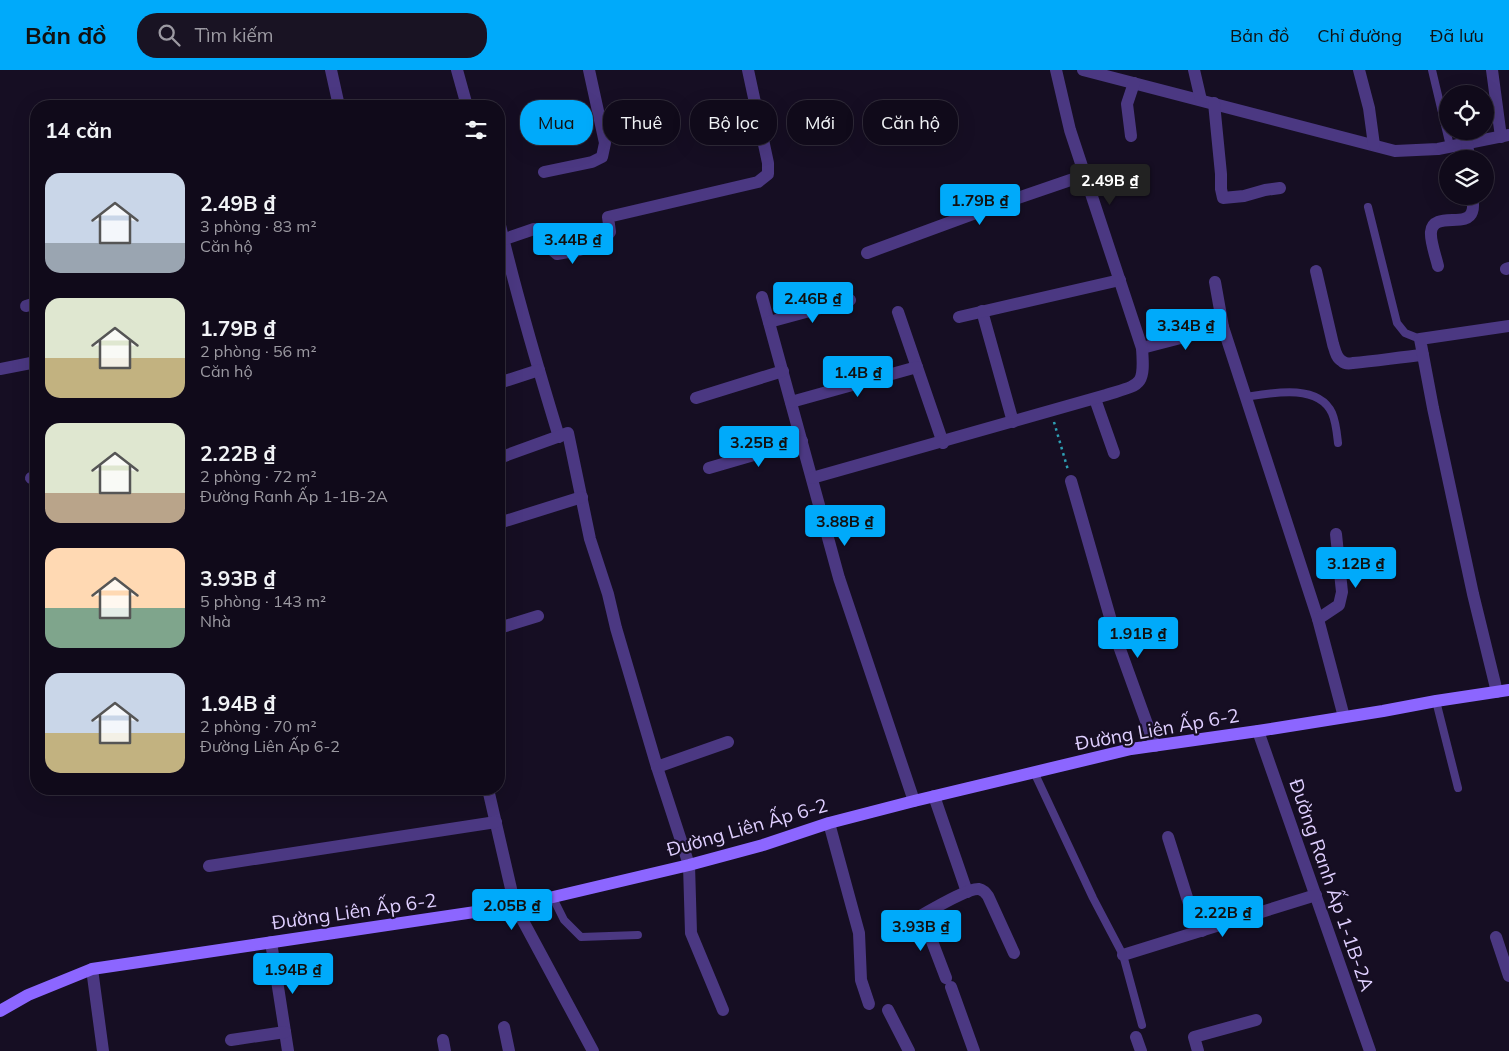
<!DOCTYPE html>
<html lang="vi">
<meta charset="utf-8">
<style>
body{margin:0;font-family:Mulish,sans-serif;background:#191323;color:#f1f3f6;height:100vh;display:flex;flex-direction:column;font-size:19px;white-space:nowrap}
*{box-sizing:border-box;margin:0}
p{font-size:16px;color:#9c9aa2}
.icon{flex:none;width:28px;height:28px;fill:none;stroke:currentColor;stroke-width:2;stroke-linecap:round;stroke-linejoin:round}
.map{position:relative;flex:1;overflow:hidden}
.panel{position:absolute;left:30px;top:30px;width:475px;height:695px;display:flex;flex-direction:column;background:#100a1a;border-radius:20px;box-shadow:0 5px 20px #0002,0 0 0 1px #302b39}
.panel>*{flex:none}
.top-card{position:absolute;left:520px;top:30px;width:475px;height:45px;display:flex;gap:10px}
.buttons{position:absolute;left:1439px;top:15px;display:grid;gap:10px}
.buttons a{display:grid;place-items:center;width:55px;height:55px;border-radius:50%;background:#100a1a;box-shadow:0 5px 20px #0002,0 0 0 1px #302b39;font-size:25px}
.price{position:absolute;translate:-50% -42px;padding:0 11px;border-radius:5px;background:#00aafa;color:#111;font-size:16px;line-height:32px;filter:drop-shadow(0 1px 2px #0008)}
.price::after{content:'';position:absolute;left:50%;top:30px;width:15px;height:11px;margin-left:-8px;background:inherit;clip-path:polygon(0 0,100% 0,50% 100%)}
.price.active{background:#222;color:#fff}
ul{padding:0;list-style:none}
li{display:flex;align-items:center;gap:15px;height:125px;padding:0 15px}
li span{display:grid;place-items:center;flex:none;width:140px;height:100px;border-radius:15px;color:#555}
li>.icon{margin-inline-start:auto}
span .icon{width:60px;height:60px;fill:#fffc;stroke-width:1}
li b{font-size:21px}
h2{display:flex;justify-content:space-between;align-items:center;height:60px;padding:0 15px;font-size:21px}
.tag{padding:0 18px;border-radius:20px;background:#100a1a;box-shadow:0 5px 20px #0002,0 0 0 1px #302b39;font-size:18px;line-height:45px}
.tag.active{background:#00aafa;color:#111}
header{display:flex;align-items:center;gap:30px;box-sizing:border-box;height:70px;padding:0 25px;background:#00aafa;color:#111}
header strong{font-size:24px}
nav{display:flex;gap:28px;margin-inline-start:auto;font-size:18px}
.search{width:350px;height:45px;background:#191323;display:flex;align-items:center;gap:12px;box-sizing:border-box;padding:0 18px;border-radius:20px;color:#9c9aa2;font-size:19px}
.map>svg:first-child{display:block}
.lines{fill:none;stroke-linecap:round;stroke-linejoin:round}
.path{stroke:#2e9fb4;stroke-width:2.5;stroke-dasharray:2.5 4;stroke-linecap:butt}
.lane{stroke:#4b3882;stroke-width:8}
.street{stroke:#4b3882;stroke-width:12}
.secondary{stroke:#8c66ff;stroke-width:12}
.labels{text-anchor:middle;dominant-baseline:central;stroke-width:4.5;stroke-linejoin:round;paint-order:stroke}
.street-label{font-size:19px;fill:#dfcfff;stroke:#160e23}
</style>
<header>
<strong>Bản đồ</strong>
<div class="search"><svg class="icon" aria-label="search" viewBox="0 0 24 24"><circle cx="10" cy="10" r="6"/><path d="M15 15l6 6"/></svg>Tìm kiếm</div>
<nav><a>Bản đồ</a><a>Chỉ đường</a><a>Đã lưu</a></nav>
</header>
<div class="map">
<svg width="1509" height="981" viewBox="0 0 1509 981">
<rect width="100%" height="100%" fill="#160e23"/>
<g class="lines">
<path class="path" d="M 1054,352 L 1068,400"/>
<g class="lane">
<path d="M 1432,0 L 1450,76"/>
<path d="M 1368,137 L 1397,253 L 1405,263 L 1420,269"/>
<path d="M 1245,327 C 1271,323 1318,313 1332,343 C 1336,352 1337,364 1338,373"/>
<path d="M 1436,631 L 1458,718"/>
<path d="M 1034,702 L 1093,828 L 1123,885 L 1142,955"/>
<path d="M 552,826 L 564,850 L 581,867 L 638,865"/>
</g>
<g class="street">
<path d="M 331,0 L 339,36"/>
<path d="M 457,0 L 467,36"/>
<path d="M 1083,0 L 1395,81 L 1438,79 L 1509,65"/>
<path d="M 1194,0 L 1201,30"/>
<path d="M 1359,0 L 1369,38 L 1374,75"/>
<path d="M 1492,0 L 1501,67"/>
<path d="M 1214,33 L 1221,104 L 1221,119 L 1223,128 L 1244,126 L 1265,120 L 1280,118"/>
<path d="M 1131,66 L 1127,34 L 1134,13"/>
<path d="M 1467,73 L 1469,89"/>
<path d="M 544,102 L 592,92 L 602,87 L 605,73 L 589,0"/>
<path d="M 499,151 C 516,224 537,295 559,367"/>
<path d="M 499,171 L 534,159 L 544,162 L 549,177 L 557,184 L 579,180 L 602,172 L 610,162 L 608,147 L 758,112 L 768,104 L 768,93 L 748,0"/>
<path d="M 867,183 L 989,138 L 1085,105"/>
<path d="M 1438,196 C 1436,187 1430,171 1431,162 C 1433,141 1467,158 1472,142 C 1474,137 1473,131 1472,126"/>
<path d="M 1506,199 L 1509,198"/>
<path d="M 1316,201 L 1333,274 C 1335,280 1336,288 1342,291 C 1345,294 1349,294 1353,293 C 1377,291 1400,287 1423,285"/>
<path d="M 1215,212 L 1223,257 L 1318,549 L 1344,647"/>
<path d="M 762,227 L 839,508 L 914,731"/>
<path d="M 26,236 L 36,233"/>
<path d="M 982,241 L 1013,352"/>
<path d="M 898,242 L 943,373"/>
<path d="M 959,247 L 1120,210"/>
<path d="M 769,252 L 850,230"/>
<path d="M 1142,278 L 1223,257"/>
<path d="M 0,299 L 36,292"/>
<path d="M 499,313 L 539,300"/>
<path d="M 696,328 L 783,301"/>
<path d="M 1095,329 L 1114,383"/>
<path d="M 791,332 L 917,297"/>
<path d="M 499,388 L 568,363 L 590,469 L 608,524 L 616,558 L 657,697 L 689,795 L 691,863 L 723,940"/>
<path d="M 709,398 L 802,371"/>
<path d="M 31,408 L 36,407"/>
<path d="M 812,408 L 1106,325 C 1141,314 1145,317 1142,278 L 1070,60 L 1056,0"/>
<path d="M 1071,411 L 1116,568 L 1155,676"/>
<path d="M 499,453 L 582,427"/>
<path d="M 1318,549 L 1339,535 L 1342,522 L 1336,464"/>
<path d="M 499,558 L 538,546"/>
<path d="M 1497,622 L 1473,524 L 1433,338 L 1420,269 L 1509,256"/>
<path d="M 1258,661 L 1370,981"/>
<path d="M 657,697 L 728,672"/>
<path d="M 488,719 L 515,836 L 593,981"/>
<path d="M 934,726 L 967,822"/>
<path d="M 829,753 L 859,863 L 861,910 L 869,934"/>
<path d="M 1168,767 L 1190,837 L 1202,861"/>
<path d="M 209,796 L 496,752"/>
<path d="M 1496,867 L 1509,906"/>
<path d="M 271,872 L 288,981"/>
<path d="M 1123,885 L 1316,825"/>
<path d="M 92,899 L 103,981"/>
<path d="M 946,908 L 922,845 C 933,839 968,818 979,819 C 983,820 986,823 988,826 L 1014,883"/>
<path d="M 951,917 L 974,981"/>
<path d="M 888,940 L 909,981"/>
<path d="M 504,957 L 509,981"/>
<path d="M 1136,967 L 1141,981"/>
<path d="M 231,970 L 285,962"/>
<path d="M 443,970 L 445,981"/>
<path d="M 1198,981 L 1194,967 L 1256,950"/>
</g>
<path class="secondary" d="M 0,941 L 28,925 L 92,899 L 515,836 L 689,795 L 763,775 L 829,753 L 914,731 L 1131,679 L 1258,661 L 1383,641 L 1436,631 L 1509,620"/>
</g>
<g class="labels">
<g class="street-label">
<text transform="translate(1157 659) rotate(-10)">Đường Liên Ấp 6-2</text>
<text transform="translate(747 757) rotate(-16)">Đường Liên Ấp 6-2</text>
<text transform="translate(1332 815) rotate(71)">Đường Ranh Ấp 1-1B-2A</text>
<text transform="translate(354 841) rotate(-8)">Đường Liên Ấp 6-2</text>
</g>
</g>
</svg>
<div class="buttons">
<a><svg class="icon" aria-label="locate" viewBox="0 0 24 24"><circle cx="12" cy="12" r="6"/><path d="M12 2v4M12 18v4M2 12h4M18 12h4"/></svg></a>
<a><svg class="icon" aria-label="layers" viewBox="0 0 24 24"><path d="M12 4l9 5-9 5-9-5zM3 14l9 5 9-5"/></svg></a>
</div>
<b class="price active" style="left:1110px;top:136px">2.49B ₫</b>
<b class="price" style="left:980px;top:156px">1.79B ₫</b>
<b class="price" style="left:573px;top:195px">3.44B ₫</b>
<b class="price" style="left:813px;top:254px">2.46B ₫</b>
<b class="price" style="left:1186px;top:281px">3.34B ₫</b>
<b class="price" style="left:858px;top:328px">1.4B ₫</b>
<b class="price" style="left:759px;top:398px">3.25B ₫</b>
<b class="price" style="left:845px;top:477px">3.88B ₫</b>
<b class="price" style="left:1356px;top:519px">3.12B ₫</b>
<b class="price" style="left:1138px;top:589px">1.91B ₫</b>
<b class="price" style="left:512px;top:861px">2.05B ₫</b>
<b class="price" style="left:1223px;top:868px">2.22B ₫</b>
<b class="price" style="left:921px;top:882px">3.93B ₫</b>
<b class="price" style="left:293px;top:925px">1.94B ₫</b>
<div class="top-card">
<a class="tag active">Mua</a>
<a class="tag">Thuê</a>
<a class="tag">Bộ lọc</a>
<a class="tag">Mới</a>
<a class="tag">Căn hộ</a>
</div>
<section class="panel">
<h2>14 căn<svg class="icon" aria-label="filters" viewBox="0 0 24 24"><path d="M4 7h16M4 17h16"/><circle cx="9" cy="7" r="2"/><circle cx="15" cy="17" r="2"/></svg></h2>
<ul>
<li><span style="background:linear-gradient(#c9d6e8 70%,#9aa5b1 0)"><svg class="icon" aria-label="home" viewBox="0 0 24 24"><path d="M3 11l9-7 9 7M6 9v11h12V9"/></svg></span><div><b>2.49B ₫</b><p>3 phòng · 83 m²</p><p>Căn hộ</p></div></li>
<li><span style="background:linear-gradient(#dfe7d0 60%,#c2b280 0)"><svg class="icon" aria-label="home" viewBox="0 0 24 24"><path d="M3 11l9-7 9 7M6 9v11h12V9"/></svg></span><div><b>1.79B ₫</b><p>2 phòng · 56 m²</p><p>Căn hộ</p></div></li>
<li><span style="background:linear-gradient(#dfe7d0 70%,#b9a48a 0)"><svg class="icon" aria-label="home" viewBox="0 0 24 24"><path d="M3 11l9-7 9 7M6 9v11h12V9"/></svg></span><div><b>2.22B ₫</b><p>2 phòng · 72 m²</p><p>Đường Ranh Ấp 1-1B-2A</p></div></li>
<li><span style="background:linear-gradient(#ffd9b3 60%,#7fa58c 0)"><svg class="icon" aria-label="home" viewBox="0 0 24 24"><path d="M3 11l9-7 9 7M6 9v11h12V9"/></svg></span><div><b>3.93B ₫</b><p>5 phòng · 143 m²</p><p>Nhà</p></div></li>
<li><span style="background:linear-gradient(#c9d6e8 60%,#c2b280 0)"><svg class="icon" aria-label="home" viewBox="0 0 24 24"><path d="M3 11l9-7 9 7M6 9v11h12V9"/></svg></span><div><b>1.94B ₫</b><p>2 phòng · 70 m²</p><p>Đường Liên Ấp 6-2</p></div></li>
</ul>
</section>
</div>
